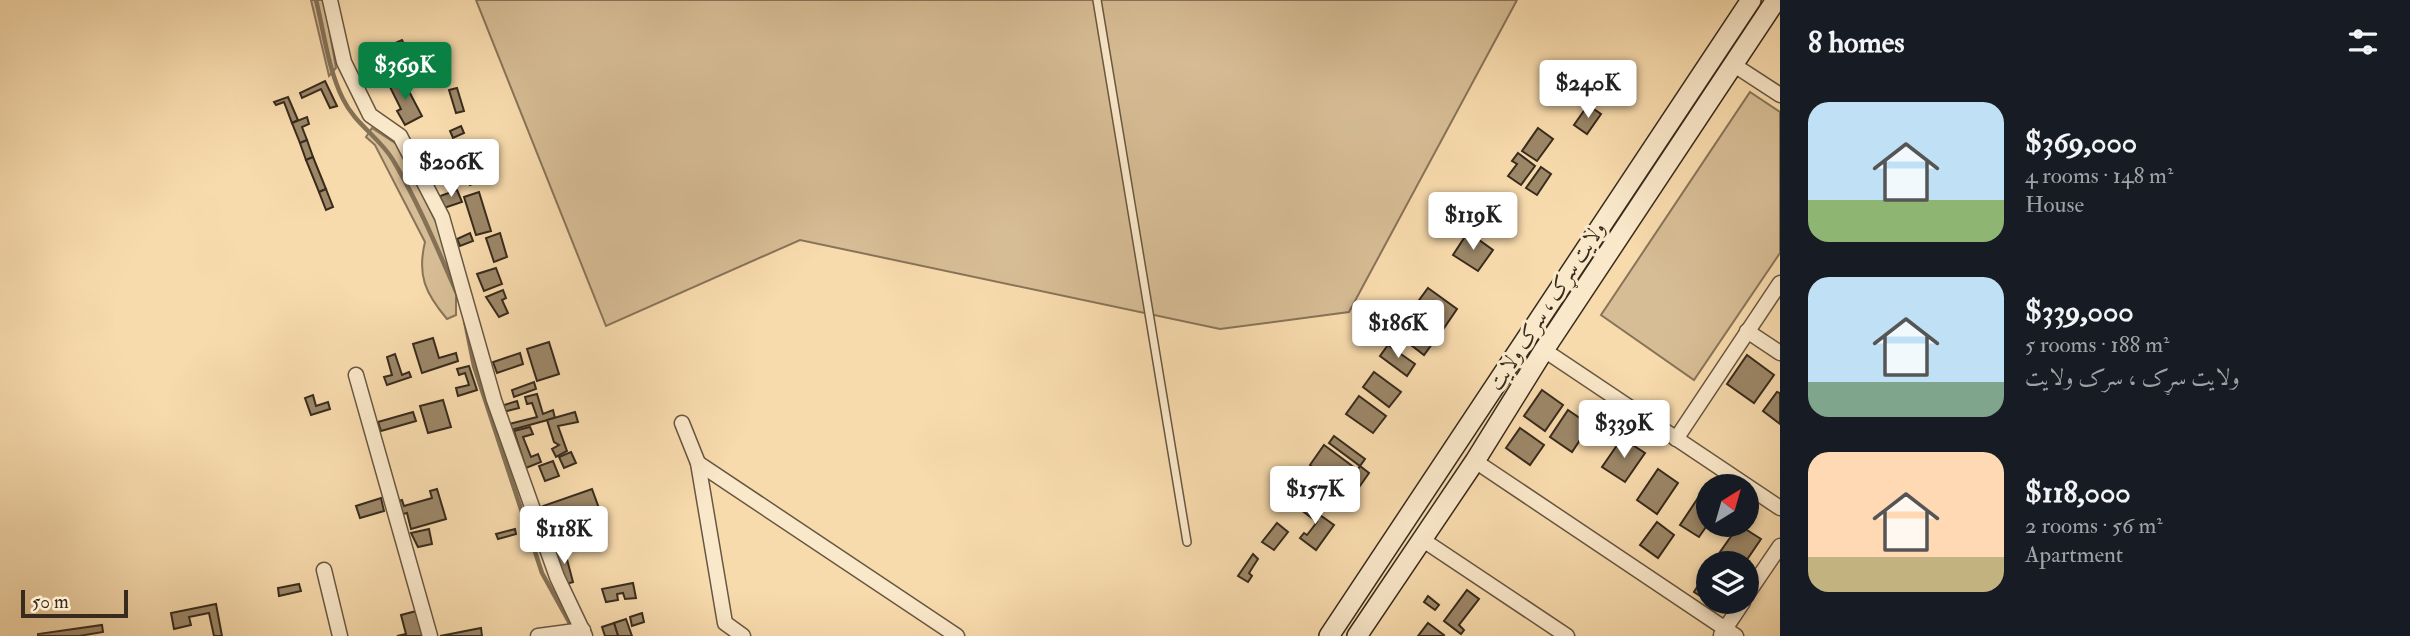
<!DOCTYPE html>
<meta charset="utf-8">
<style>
body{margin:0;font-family:"IM FELL Double Pica",Amiri,serif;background:#20242c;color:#f1f3f6;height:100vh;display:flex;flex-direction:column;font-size:26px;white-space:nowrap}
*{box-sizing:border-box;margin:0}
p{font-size:23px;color:#9ea1a6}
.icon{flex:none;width:38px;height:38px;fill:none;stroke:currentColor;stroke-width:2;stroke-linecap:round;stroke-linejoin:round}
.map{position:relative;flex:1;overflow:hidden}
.sheet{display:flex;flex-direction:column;background:#171b24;width:630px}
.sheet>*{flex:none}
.needle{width:46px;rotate:37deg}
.tools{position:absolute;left:1696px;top:474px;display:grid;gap:14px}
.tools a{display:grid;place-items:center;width:63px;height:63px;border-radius:50%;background:#171b24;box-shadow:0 4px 10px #0003;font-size:35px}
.scale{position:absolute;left:21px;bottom:18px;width:107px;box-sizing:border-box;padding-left:7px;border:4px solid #382b1d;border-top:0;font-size:19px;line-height:24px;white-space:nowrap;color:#382b1d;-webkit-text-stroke:5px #fae8ca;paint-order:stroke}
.price{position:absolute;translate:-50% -60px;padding:0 16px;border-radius:7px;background:#fff;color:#222;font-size:23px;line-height:46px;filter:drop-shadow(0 2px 4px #0008)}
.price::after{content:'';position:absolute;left:50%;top:42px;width:21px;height:16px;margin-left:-10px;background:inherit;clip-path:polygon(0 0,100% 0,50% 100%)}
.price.selected{background:#0b8043;color:#fff}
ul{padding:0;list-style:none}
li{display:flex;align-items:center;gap:21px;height:175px;padding:0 28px}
li span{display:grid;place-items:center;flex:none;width:196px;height:140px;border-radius:21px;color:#555}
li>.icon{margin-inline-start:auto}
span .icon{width:84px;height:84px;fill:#fffc;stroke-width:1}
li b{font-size:30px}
h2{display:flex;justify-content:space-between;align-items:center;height:84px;padding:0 28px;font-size:30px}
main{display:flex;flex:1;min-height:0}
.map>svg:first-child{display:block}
.green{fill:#d7bd95;stroke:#887459;stroke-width:2}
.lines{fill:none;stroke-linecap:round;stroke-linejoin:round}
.stream{stroke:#847156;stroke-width:4.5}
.building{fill:#9c8768;stroke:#382b1d;stroke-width:2}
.lane-casing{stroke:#685741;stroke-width:10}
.street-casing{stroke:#685741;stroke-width:17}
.secondary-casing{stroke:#382b1d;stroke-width:22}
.lane{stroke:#fae8ca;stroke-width:7}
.street{stroke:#fae8ca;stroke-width:14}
.secondary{stroke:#fae8ca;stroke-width:19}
.labels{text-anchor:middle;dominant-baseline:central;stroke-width:6;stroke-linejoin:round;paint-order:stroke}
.street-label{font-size:21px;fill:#382b1d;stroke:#fae8ca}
</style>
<main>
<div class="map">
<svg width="1780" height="636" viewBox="0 0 1780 636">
<rect width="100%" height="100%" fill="#f8dbad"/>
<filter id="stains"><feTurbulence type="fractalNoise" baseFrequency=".00286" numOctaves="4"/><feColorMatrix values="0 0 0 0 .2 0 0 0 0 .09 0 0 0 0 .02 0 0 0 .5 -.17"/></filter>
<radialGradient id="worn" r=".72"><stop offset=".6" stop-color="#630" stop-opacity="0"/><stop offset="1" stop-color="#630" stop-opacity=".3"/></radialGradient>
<g class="green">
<path d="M 311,0 L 324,0 L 336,68 L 329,76 Z"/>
<path d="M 476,0 L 1517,0 L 1349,312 L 1220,329 L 800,240 L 606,326 Z"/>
<path d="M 1750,92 L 1780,112 L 1780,253 L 1694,380 L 1601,315 Z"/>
<path d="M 372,128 L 398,145 L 442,234 L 456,280 L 456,315 L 447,319 C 425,293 417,275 425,242 L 375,145 L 366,137 Z"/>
</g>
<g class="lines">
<g class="stream">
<path d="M 316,0 C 324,32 328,69 343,99 C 355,124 379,137 393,160 C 419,204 438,250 458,296"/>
<path d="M 465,321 L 474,366 L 542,573 L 573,629"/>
</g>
</g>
<g class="building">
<path d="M 402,40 L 415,67 L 398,75 L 386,47 Z"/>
<path d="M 1615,63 L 1632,75 L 1616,99 L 1598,88 Z"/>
<path d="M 402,78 L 422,116 L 405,125 L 397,111 L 401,109 L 389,85 Z"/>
<path d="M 325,81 L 337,106 L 330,108 L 321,89 L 302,98 L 300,93 Z"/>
<path d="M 457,88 L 464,111 L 456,113 L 449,90 Z"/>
<path d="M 288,97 L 298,120 L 292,123 L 284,102 L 276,105 L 274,102 Z"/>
<path d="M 1588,105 L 1601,114 L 1587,134 L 1574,125 Z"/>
<path d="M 307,117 L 309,124 L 302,127 L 307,140 L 300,143 L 292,123 Z"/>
<path d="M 461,126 L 464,133 L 453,138 L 450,131 Z"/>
<path d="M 1538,128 L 1553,139 L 1537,161 L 1522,151 Z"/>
<path d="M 307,140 L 313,157 L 306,160 L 300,143 Z"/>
<path d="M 469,142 L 474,154 L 449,166 L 444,155 Z"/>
<path d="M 422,152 L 428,166 L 434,163 L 437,171 L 425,176 L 417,155 Z"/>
<path d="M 1518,153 L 1535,166 L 1521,185 L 1508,176 L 1517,164 L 1512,161 Z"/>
<path d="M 313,157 L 326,189 L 319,192 L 306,160 Z"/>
<path d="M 473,166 L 480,181 L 470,185 L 463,170 Z"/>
<path d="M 1541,167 L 1551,174 L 1537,195 L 1526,188 Z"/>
<path d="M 326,189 L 333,207 L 326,210 L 319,192 Z"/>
<path d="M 457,190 L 462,202 L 444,208 L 440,196 Z"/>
<path d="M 479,192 L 491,231 L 476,235 L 464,197 Z"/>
<path d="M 1468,232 L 1493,250 L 1478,271 L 1453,255 Z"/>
<path d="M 470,233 L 473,241 L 460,246 L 457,239 Z"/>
<path d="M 500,233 L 507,257 L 494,262 L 486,238 Z"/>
<path d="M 496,268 L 502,284 L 484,291 L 477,274 Z"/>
<path d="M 1428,288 L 1457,309 L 1444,328 L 1414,307 Z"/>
<path d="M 503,290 L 506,298 L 502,300 L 508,313 L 499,317 L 486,297 Z"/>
<path d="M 1412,316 L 1438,336 L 1424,355 L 1398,335 Z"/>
<path d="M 433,338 L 439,358 L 456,353 L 458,361 L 422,373 L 413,344 Z"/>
<path d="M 549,342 L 559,374 L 537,381 L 527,349 Z"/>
<path d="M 1388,345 L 1415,364 L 1407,376 L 1380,356 Z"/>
<path d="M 520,353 L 523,364 L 497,373 L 493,362 Z"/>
<path d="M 395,354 L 402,375 L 409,372 L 411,377 L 387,385 L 384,377 L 392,375 L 387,357 Z"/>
<path d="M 1747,355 L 1774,375 L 1754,403 L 1727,384 Z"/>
<path d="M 469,366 L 477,390 L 458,396 L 456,388 L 469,385 L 465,373 L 459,375 L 457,369 Z"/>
<path d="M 1374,372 L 1401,392 L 1389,407 L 1363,387 Z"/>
<path d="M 534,382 L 536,389 L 514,397 L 512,390 Z"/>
<path d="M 1542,390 L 1563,405 L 1545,431 L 1524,416 Z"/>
<path d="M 1777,392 L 1780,393 L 1780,424 L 1763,411 Z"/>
<path d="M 537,394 L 543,414 L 553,410 L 555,418 L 511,430 L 509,424 L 537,417 L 532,403 L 527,404 L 525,397 Z"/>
<path d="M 313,395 L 316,406 L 328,402 L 330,409 L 311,415 L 305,398 Z"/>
<path d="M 1359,396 L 1386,416 L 1373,433 L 1346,414 Z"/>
<path d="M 443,400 L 451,427 L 428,433 L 420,406 Z"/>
<path d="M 517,401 L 519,408 L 503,412 L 501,406 Z"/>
<path d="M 1568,410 L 1590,425 L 1572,452 L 1550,437 Z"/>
<path d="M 413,412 L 416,421 L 381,431 L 378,422 Z"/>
<path d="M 575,412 L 578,422 L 558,426 L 567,451 L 556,457 L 552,449 L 559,445 L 554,442 L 547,420 Z"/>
<path d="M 530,427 L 533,434 L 523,437 L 531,457 L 538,454 L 541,462 L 526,468 L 514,431 Z"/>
<path d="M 1520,428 L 1544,445 L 1530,465 L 1506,448 Z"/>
<path d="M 1334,436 L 1365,459 L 1360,466 L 1329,443 Z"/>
<path d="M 1622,438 L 1645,453 L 1625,482 L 1602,467 Z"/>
<path d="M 1324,445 L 1355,468 L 1341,488 L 1310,465 Z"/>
<path d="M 571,452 L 576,463 L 564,468 L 559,457 Z"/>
<path d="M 553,461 L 559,476 L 545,481 L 539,466 Z"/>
<path d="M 1360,466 L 1369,473 L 1355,493 L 1346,487 Z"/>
<path d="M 1658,469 L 1678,483 L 1657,514 L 1637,500 Z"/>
<path d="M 437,489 L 446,519 L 411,529 L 407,513 L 399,515 L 395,502 L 402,500 L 404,506 L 432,498 L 430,491 Z"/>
<path d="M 592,489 L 600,511 L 557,526 L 554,518 L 548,520 L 543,506 Z"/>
<path d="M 381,498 L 384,511 L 360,518 L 356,506 Z"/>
<path d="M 1296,498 L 1334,525 L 1316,550 L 1300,538 L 1304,533 L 1307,535 L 1317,522 L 1292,503 Z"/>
<path d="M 1698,498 L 1708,505 L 1708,524 L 1699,537 L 1680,525 Z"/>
<path d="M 1657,522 L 1674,535 L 1658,558 L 1640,545 Z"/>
<path d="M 1277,523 L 1288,532 L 1274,550 L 1262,542 Z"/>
<path d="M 1739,525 L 1761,539 L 1744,564 L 1737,564 L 1720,552 Z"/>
<path d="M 597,526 L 602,545 L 586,549 L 581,532 Z"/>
<path d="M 567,527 L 570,539 L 557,543 L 554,531 Z"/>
<path d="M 429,529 L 432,544 L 418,547 L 411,533 Z"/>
<path d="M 515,529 L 516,534 L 498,539 L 496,534 Z"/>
<path d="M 564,548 L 573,582 L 563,585 L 554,551 Z"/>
<path d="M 1253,554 L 1258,559 L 1249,573 L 1252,576 L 1248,582 L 1238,576 Z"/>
<path d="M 1708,570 L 1708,601 L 1694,592 Z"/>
<path d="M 633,583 L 636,598 L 625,599 L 623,593 L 617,594 L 618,600 L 606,602 L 602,589 Z"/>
<path d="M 299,584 L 301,591 L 279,596 L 278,588 Z"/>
<path d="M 1467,590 L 1479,599 L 1459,625 L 1464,630 L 1461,634 L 1444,621 Z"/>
<path d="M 1428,596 L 1439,605 L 1435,610 L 1424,602 Z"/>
<path d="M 216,604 L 222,636 L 214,636 L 209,613 L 189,617 L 191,625 L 174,629 L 171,613 Z"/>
<path d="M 420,610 L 425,636 L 397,636 L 406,634 L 401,615 Z"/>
<path d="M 642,613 L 644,622 L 632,626 L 630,617 Z"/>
<path d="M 626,619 L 632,636 L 618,636 L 614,623 Z"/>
<path d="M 614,623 L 618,636 L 605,636 L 602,627 Z"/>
<path d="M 1428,623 L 1444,635 L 1443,636 L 1418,636 Z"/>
<path d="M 102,625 L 103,632 L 79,636 L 38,636 L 38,634 Z"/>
<path d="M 481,628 L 482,636 L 440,636 Z"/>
</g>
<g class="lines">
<g class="lane-casing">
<path id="lane" d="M 1097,0 L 1187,542"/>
</g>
<g class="street-casing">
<g id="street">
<path d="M 330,0 L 344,62 L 370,115 L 400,136 L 442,217 L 494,400 L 557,577 L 585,636"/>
<path d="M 1734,65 L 1780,95"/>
<path d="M 1747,331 L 1780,353"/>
<path d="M 1544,350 L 1780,508"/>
<path d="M 356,375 L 430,636"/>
<path d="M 682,423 L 698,463 L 725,623 L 743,636"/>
<path d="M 1676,439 L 1780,283"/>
<path d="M 1475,461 L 1736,636"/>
<path d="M 698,463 L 957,636"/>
<path d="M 1423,540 L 1567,636"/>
<path d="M 324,570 L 340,636"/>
<path d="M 1746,596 L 1780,546"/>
<path d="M 1721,635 L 1743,602"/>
<path d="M 538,636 L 583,630"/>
</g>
</g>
<g class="secondary-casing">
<g id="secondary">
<path d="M 1329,636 L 1751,0"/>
<path d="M 1357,636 L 1475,461 L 1544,350 L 1776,0"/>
</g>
</g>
<use href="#lane" class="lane"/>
<use href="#street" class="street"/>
<use href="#secondary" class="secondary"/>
</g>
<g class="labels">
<g class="street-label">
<text transform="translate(1547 306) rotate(-57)">ولایت سړک ، سرک ولایت</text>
</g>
</g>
<rect width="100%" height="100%" filter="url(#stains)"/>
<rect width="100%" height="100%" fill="url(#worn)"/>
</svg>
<div class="tools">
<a><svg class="needle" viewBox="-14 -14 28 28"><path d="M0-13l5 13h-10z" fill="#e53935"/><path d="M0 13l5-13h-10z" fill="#9ea1a6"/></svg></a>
<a><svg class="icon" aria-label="layers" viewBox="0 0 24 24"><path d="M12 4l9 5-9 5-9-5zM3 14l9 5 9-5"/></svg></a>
</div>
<div class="scale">50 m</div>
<b class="price selected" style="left:405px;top:102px">$369K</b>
<b class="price" style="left:1588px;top:120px">$240K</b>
<b class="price" style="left:451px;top:199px">$206K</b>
<b class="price" style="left:1473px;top:252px">$119K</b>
<b class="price" style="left:1398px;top:360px">$186K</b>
<b class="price" style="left:1624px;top:460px">$339K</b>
<b class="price" style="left:1315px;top:526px">$157K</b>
<b class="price" style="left:564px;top:566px">$118K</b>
</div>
<section class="sheet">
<h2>8 homes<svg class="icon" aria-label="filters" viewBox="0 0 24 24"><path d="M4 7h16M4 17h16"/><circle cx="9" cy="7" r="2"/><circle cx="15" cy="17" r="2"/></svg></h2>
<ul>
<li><span style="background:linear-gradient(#bfe0f5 70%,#8fb573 0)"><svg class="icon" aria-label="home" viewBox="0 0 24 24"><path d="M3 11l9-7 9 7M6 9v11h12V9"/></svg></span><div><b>$369,000</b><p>4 rooms · 148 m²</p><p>House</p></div></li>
<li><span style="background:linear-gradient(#bfe0f5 75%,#7fa58c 0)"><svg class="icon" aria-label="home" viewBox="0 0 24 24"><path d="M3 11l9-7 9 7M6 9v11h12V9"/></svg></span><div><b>$339,000</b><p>5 rooms · 188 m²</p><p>ولایت سړک ، سرک ولایت</p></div></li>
<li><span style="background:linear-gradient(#ffd9b3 75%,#c2b280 0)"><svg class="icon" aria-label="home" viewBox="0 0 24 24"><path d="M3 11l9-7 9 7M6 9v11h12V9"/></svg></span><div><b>$118,000</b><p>2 rooms · 56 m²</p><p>Apartment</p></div></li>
</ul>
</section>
</main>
